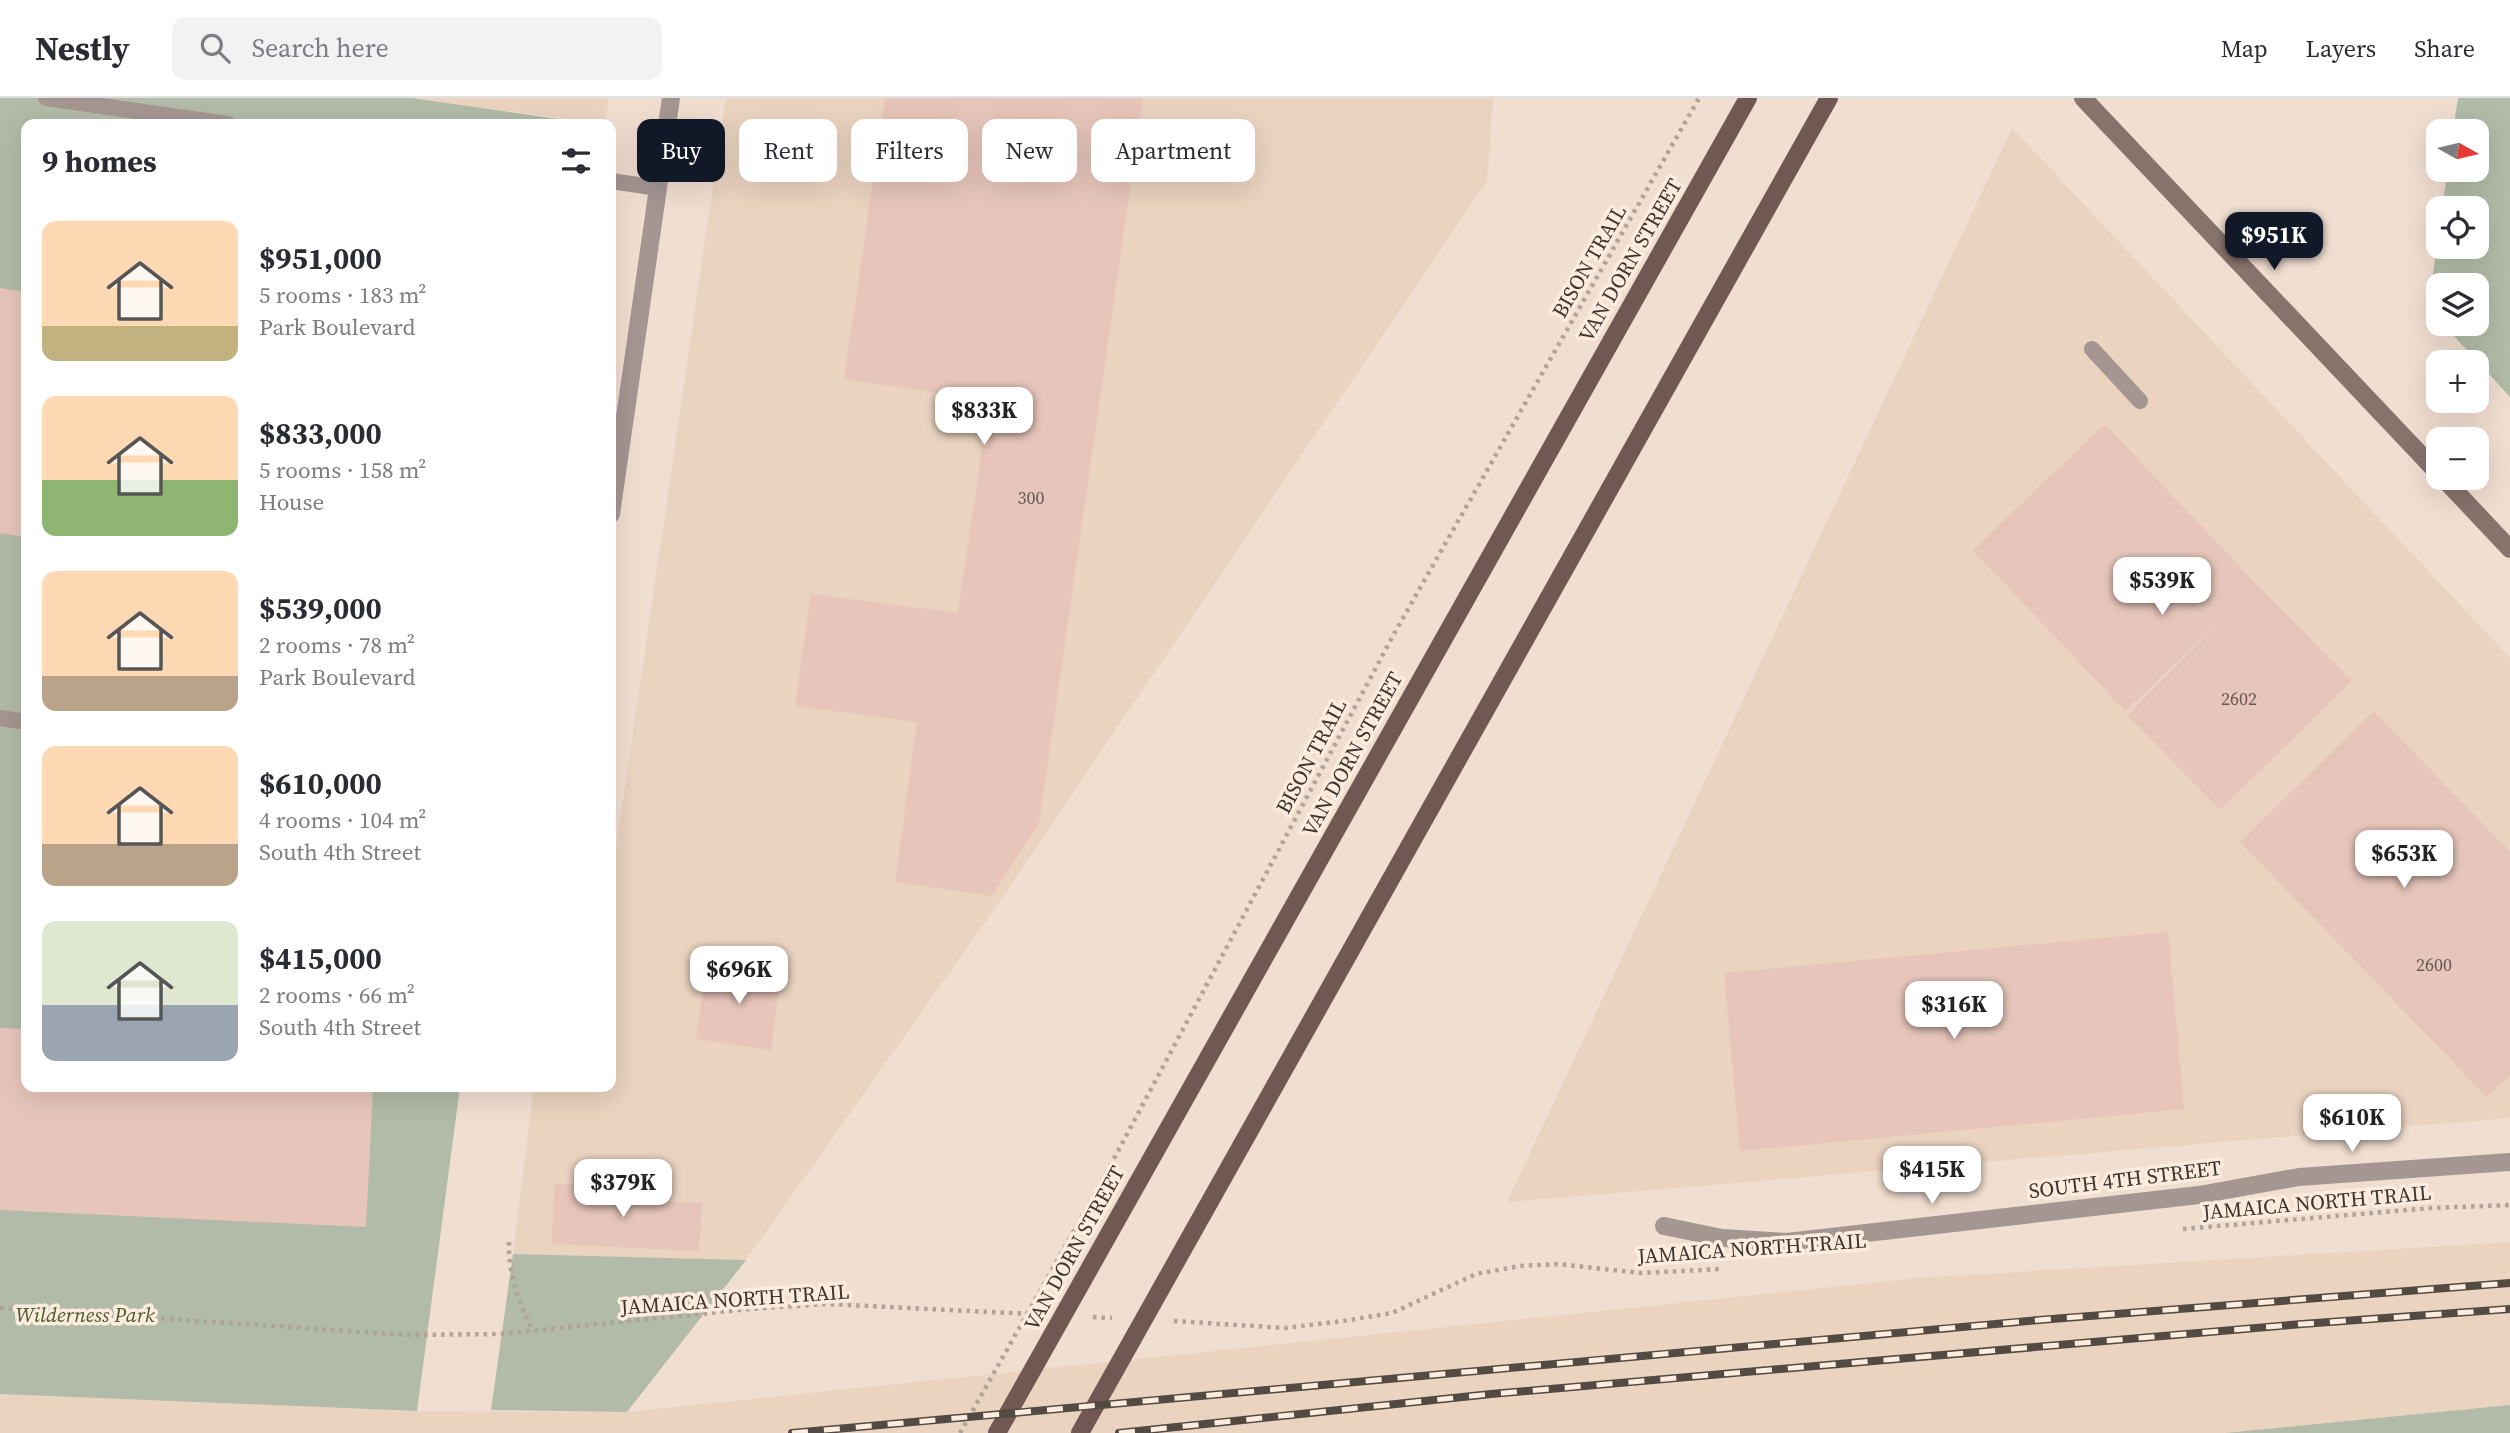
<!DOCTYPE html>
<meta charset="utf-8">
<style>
body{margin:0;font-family:"Source Serif 4",serif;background:#f2f2f3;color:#2b2b33;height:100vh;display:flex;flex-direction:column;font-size:26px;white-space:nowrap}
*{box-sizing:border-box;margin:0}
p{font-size:23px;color:#7c7c81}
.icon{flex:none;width:38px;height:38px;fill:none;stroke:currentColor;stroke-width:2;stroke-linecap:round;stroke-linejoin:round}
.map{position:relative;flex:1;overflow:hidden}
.drawer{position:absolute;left:21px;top:21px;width:595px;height:973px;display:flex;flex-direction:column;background:#fff;border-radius:14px;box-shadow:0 7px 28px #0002}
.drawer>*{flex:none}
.top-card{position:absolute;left:637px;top:21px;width:665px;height:63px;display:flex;gap:14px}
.needle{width:46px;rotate:98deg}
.fabs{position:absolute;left:2426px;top:21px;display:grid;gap:14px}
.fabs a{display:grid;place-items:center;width:63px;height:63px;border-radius:14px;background:#fff;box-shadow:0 7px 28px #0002;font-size:35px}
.price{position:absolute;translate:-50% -60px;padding:0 16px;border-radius:14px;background:#fff;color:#222;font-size:23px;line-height:46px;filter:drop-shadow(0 2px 4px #0008)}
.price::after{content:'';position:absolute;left:50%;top:42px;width:21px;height:16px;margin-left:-10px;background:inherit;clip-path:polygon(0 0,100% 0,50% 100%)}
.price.active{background:#111827;color:#fff}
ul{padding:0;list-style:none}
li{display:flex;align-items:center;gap:21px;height:175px;padding:0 21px}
li span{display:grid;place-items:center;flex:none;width:196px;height:140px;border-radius:14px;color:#555}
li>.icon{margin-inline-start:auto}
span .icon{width:84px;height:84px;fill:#fffc;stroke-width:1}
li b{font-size:30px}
h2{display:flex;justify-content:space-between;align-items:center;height:84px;padding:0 21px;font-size:30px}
.pill{padding:0 24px;border-radius:14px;background:#fff;box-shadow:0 7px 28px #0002;font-size:24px;line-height:63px}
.pill.active{background:#111827;color:#fff}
header{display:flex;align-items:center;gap:42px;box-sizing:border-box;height:98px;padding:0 35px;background:#fff;border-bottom:2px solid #e1e1e2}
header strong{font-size:33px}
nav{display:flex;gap:38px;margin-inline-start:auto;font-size:24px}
.search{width:490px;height:63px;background:#f2f2f3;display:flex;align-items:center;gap:18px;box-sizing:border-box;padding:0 24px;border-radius:14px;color:#7c7c81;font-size:26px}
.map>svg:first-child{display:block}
.built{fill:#ead3bf}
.green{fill:#b2bba7}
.building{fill:#e7c5ba}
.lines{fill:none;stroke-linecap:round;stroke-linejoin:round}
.path{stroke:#b0a297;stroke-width:4.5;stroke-dasharray:3.5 5;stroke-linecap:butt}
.lane{stroke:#a59692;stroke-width:16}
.street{stroke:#a59692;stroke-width:18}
.secondary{stroke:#87726c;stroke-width:18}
.primary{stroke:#715852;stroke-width:18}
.rail-casing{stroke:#524a43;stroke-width:8}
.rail{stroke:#fdecdd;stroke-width:5;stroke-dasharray:16;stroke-linecap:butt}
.labels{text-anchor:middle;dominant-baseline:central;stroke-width:7;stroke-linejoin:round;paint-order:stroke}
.number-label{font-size:18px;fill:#685a52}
.street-label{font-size:21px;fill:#3d3630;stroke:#fdecdd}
.park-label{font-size:21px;font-style:italic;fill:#4a5c2f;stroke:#fdecdd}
</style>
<header>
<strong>Nestly</strong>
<div class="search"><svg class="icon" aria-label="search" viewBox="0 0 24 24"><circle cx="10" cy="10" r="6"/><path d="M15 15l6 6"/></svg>Search here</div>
<nav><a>Map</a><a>Layers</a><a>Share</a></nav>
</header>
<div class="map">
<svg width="2510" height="1335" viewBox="0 0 2510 1335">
<rect width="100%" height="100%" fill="#f0ded0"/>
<g class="built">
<path d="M 413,0 L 609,0 L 605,26 Z"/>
<path d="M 726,0 L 1493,0 L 1487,83 L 993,813 L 746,1162 L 513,1156 L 534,989 L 611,989 L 611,784 Z"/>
<path d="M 2012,30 L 2510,560 L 2510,1020 L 1507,1104 Z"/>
<path d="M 2510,1144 L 2510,1307 L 2225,1335 L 0,1335 L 0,1296 L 417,1313 L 627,1314 L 1919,1180 Z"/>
</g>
<g class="green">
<path d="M 0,0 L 412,0 L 593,26 L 26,26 L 26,989 L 460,989 L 417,1313 L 0,1296 Z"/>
<path d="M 2458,0 L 2510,0 L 2510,299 L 2443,226 L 2476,226 L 2476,187 L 2438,187 L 2438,220 L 2428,209 L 2438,141 L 2438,149 L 2476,149 L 2476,110 L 2442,110 L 2448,72 L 2476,72 L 2476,33 L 2453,33 Z"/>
<path d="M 513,1156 L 746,1162 L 627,1314 L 491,1312 Z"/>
<path d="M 2510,1307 L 2510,1335 L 2225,1335 Z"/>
</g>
<g class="building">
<path d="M 885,0 L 1143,0 L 1039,725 L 992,798 L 895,784 L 917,624 L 795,608 L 811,496 L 958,515 L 989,302 L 844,281 Z"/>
<path d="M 0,190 L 26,194 L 26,439 L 0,435 Z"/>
<path d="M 2105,326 L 2257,487 L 2352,583 L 2220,712 L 2127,617 L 2228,516 L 2125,613 L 1973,452 Z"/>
<path d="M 2374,613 L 2510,754 L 2510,977 L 2487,999 L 2240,744 Z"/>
<path d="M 2168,834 L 2184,1011 L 1740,1053 L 1724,875 Z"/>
<path d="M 708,863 L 781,874 L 771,952 L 696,941 Z"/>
<path d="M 0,930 L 26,931 L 26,989 L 373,989 L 366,1129 L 0,1112 Z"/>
<path d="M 555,1086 L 650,1091 L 649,1103 L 702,1105 L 699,1153 L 551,1146 Z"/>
</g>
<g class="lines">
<g class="path">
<path d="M 2183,1131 L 2431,1110 L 2510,1107"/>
<path d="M 509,1144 C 508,1176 519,1204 533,1233"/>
<path d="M 0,1210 L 409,1237 L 499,1236 L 749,1211 L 827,1206 L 1032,1216"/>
<path d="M 1093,1219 L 1112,1220"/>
<path d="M 1174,1223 L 1285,1230 L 1343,1223 L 1392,1215 L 1476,1176 L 1520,1168 L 1558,1166 L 1641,1175 L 1721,1171"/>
<path d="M 960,1335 L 1102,1083 L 1395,534 L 1699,0"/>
</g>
<g class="lane">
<path d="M 46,0 L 228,26"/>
<path d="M 611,83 L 658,90"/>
<path d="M 2092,251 L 2140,303"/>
<path d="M 0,620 L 26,624"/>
</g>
<g class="street">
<path d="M 611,416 L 671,0"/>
<path d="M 1664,1128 L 1722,1140 L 1787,1144 L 2199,1097 L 2299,1079 L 2510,1064"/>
</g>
<g class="secondary">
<path d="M 2083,0 L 2438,375"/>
<path d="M 2443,380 L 2510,451"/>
</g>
<g class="primary">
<path d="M 997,1335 L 1748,0"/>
<path d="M 1080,1335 L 1829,0"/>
</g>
<g class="rail-casing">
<g id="rail">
<path d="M 792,1335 L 2039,1222 L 2510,1185"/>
<path d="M 1119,1335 L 1491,1296 L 2302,1226 L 2510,1211"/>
</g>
</g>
<use href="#rail" class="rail"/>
</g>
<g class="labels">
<g class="number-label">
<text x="1031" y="399">300</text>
<text x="2239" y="600">2602</text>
<text x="2434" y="866">2600</text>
</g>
<g class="street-label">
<text transform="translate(1630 162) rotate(-60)">VAN DORN STREET</text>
<text transform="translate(1589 163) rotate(-60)">BISON TRAIL</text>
<text transform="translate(1352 656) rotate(-61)">VAN DORN STREET</text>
<text transform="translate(1311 658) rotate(-62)">BISON TRAIL</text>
<text transform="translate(2125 1081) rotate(-7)">SOUTH 4TH STREET</text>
<text transform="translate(2317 1104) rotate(-5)">JAMAICA NORTH TRAIL</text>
<text transform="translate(1074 1150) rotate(-61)">VAN DORN STREET</text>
<text transform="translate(1752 1150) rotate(-4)">JAMAICA NORTH TRAIL</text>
<text transform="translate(735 1201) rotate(-4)">JAMAICA NORTH TRAIL</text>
</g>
<g class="park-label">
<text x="85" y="1216">Wilderness Park</text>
</g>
</g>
</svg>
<div class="fabs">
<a><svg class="needle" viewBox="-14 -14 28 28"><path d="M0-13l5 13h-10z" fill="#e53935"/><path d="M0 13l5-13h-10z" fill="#7c7c81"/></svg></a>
<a><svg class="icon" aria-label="locate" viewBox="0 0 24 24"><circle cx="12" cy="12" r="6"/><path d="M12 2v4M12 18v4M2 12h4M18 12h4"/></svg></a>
<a><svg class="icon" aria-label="layers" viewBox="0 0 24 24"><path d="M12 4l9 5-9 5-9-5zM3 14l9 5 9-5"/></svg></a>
<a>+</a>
<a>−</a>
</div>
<b class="price active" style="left:2274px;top:174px">$951K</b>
<b class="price" style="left:984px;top:349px">$833K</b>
<b class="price" style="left:2162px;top:519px">$539K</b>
<b class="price" style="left:2404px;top:792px">$653K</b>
<b class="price" style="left:739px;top:908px">$696K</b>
<b class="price" style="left:1954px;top:943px">$316K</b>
<b class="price" style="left:2352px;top:1056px">$610K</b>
<b class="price" style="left:1932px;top:1108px">$415K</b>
<b class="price" style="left:623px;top:1121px">$379K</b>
<div class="top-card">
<a class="pill active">Buy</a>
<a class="pill">Rent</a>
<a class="pill">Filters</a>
<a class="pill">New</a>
<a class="pill">Apartment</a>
</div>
<section class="drawer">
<h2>9 homes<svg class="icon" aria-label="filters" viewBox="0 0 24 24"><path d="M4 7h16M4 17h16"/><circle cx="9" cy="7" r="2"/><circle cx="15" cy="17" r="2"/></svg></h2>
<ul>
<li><span style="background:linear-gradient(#ffd9b3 75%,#c2b280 0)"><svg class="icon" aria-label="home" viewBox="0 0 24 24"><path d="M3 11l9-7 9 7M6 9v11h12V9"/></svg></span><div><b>$951,000</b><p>5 rooms · 183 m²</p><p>Park Boulevard</p></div></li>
<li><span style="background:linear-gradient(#ffd9b3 60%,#8fb573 0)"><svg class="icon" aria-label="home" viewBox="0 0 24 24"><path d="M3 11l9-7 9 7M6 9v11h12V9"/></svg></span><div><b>$833,000</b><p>5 rooms · 158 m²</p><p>House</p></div></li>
<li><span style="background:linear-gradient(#ffd9b3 75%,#b9a48a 0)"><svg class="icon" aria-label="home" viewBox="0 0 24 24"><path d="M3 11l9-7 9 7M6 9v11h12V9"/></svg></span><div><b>$539,000</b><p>2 rooms · 78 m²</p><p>Park Boulevard</p></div></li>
<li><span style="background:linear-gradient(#ffd9b3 70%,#b9a48a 0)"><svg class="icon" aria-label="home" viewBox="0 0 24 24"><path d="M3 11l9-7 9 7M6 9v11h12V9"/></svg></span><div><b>$610,000</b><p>4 rooms · 104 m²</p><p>South 4th Street</p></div></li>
<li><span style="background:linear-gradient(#dfe7d0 60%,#9aa5b1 0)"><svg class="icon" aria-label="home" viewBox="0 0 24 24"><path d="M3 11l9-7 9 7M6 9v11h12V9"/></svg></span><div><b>$415,000</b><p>2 rooms · 66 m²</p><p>South 4th Street</p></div></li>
</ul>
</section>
</div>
